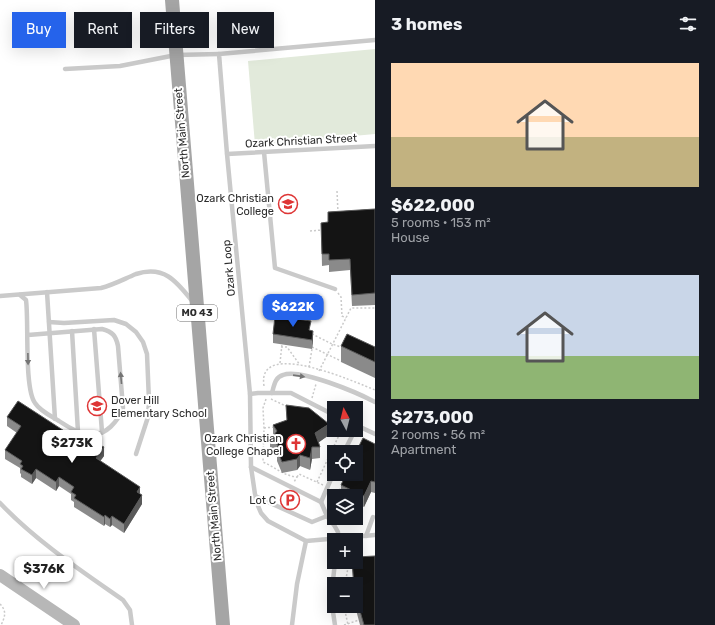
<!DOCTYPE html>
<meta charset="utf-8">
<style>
body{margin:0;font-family:Rubik,sans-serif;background:#242831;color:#f1f3f6;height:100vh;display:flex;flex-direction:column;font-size:15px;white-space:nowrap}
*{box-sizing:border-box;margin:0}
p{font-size:13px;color:#9ea1a6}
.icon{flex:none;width:22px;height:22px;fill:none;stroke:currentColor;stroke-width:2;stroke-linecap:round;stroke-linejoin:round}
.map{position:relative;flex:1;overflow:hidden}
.details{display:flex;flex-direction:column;background:#171b24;width:340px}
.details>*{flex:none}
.top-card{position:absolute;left:12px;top:12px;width:303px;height:36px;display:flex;gap:8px}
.needle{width:26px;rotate:353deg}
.fabs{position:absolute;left:327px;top:401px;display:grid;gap:8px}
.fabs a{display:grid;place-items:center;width:36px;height:36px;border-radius:0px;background:#171b24;box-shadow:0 4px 16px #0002;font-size:20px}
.price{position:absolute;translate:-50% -34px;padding:0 9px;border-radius:8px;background:#fff;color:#222;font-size:13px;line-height:26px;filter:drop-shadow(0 1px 2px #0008)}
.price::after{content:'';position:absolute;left:50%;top:24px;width:12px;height:9px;margin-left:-6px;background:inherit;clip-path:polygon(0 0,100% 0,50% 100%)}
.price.active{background:#2563eb;color:#fff}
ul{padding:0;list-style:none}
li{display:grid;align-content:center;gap:8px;height:212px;padding:0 16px}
li span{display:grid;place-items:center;height:124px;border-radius:0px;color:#555}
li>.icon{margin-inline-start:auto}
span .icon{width:72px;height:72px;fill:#fffc;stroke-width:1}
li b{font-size:17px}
h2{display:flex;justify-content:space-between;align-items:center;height:48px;padding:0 16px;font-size:17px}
.chip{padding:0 14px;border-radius:0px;background:#171b24;box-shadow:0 4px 16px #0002;font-size:14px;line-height:36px}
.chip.active{background:#2563eb;color:#fff}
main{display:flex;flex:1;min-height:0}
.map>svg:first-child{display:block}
.green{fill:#e2eadb}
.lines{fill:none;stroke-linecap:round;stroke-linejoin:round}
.path{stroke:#cacaca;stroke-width:1.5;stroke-dasharray:2 2;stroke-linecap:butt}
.lane{stroke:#cacaca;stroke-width:4.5}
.secondary{stroke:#b7b7b7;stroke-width:12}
.primary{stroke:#a5a5a5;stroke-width:14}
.wall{fill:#8a8a8a}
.shaded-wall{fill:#5a5a5a}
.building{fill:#141414;stroke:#5a5a5a}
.oneway{fill:#747474}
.labels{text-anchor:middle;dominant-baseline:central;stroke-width:4;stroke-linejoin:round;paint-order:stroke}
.shield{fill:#fff;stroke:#6c6c6c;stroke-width:1}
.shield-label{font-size:10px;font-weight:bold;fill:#2d2d2d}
.street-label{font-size:11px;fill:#2d2d2d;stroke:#fff}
.poi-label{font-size:11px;fill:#2d2d2d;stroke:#fff;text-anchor:end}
</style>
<main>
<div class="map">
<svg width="375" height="625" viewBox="0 0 375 625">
<rect width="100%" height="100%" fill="#fff"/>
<path class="green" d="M 375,49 L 375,134 L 255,145 L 248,61 Z"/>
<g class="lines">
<g class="path">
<path d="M 337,191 L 338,213"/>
<path d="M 310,231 L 322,230"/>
<path d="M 338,293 L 341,297 L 342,316 L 346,318"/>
<path d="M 312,334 L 332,344 L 341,347"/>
<path d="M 281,347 L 287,347 L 300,365"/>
<path d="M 312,347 L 341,361"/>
<path d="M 280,363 L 282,344"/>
<path d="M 309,367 L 312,349"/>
<path d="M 319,371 L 351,308 L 375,308"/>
<path d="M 264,386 C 256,337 357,383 375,390"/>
<path d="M 312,398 L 316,384"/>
<path d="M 266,399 L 263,408 L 264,428 L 263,462 C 275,467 284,476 297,477 L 294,482"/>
<path d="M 271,399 L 288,407"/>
<path d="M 327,425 L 334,428"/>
<path d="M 264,428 L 274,427"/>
<path d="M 338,430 L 347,434"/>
<path d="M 297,477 L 299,474 L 323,485"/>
<path d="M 317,482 L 341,431"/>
<path d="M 331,490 L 338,494 L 342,485"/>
<path d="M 345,584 L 348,568 L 352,567"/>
<path d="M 0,604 C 7,611 5,617 1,625"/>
<path d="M 344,606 L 348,625"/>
<path d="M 344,625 L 359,620"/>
</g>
<g class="lane">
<path d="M 375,40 L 219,54 L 227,154 L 250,394 L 251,467 L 256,501 L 261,513 L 268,521 L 306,541 L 375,535"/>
<path d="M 65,69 L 120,66 L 176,55 L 219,54"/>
<path d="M 264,152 L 275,268 L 335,289"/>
<path d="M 227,154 L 375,146"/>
<path d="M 47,292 L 55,419"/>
<path d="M 20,295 L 26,300 C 29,322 24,388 35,403 C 40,411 51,416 59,421 C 68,427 79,434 90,435 C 106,436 118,421 123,408 L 118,346 C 116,336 113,332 102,329 L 28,335"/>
<path d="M 0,296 L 101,288 C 113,285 124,279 136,274 C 165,265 177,282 193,302"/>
<path d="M 49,322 L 64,323 L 114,320 L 126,324 L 136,332 L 143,342 L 147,354 L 149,401 L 148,417 L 136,454"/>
<path d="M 94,329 L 102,432"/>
<path d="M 72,331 L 78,432"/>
<path d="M 272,393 C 274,386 275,377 283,375 C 300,368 358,393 375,402"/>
<path d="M 250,394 L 258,393 L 291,393 L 334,415"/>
<path d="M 356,425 L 375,434"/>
<path d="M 344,452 L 355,430"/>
<path d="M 251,467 L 321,502 L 327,516 L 334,525 L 338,532 L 338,540"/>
<path d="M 255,496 L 312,522 L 327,516"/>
<path d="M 321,502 L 334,472"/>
<path d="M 0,503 C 36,541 80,570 123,600 L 130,610 L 132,625"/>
<path d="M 366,536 L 373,517"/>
<path d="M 292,625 L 297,584 L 306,541"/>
<path d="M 335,625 L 331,599 L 335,562"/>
</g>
<path class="secondary" d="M 0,575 L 74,625"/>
<path class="primary" d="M 172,0 L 223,625"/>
</g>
<g class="wall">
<path d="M 375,209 L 375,305 L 352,306 L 350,270 L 329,272 L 329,265 L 322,266 L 321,223 L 328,222 L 328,212 Z"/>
<path d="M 311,331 L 313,340 L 312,349 L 273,343 L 273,334 Z"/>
<path d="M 341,346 L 375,347 L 375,378 L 341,362 Z"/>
<path d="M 286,405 L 329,435 L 319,442 L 320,447 L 320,458 L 312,459 L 310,470 L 300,466 L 297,470 L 282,473 L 277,461 L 277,456 L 270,452 L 270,440 L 273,436 L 273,425 L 287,420 Z"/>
<path d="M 7,417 L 72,436 L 104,456 L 100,461 L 140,494 L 142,504 L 124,533 L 112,525 L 110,527 L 105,524 L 104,526 L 74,507 L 74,502 L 71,500 L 71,494 L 59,486 L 56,491 L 36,478 L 32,484 L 21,477 L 21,474 L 20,473 L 20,468 L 5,459 L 5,450 L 17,433 L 7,426 Z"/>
<path d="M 375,444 L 375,493 L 371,492 L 364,507 L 356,503 L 356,496 L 341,496 L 341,485 Z"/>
<path d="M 352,562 L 356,562 L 375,625 L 360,625 L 355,606 L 356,606 L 356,584 L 353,584 Z"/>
</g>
<g class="shaded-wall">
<path d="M 313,331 L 313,340 L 312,349 L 312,340 Z"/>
<path d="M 329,424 L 329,435 L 315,445 L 315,433 Z"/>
<path d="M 104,447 L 104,456 L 96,467 L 96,458 Z"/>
<path d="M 312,447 L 312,459 L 310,470 L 310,458 Z"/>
<path d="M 300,455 L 300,466 L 297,470 L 297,459 Z"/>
<path d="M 36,469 L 36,478 L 32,484 L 32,475 Z"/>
<path d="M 59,477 L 59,486 L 56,491 L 56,482 Z"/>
<path d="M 371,481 L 371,492 L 364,507 L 364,496 Z"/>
<path d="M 140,487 L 140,495 L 137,492 Z"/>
<path d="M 142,495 L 142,504 L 124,533 L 124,524 Z"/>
<path d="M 105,515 L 105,524 L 104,526 L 104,517 Z"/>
<path d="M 112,516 L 112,525 L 110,527 L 110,519 Z"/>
</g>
<g class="building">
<path d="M 375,209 L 375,293 L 352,295 L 350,259 L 329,260 L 329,254 L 322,254 L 321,223 L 328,222 L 328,212 Z"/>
<path d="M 275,316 L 311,321 L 309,330 L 313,331 L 312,340 L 273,334 Z"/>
<path d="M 347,334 L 375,347 L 375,362 L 341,346 Z"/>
<path d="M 18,401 L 72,436 L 73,434 L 104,447 L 96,458 L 140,487 L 137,492 L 142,495 L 124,524 L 112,516 L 110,519 L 105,515 L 104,517 L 74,498 L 76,495 L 71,492 L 74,487 L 59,477 L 56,482 L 36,469 L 32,475 L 21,469 L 23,466 L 20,464 L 22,461 L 5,450 L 21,426 L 7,417 Z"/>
<path d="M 286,405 L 309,408 L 329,424 L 315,433 L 320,447 L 312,447 L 310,458 L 300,455 L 297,459 L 282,462 L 277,450 L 278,445 L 270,440 L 277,431 L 273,425 L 287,420 Z"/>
<path d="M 363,438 L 375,444 L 375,482 L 371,481 L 364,496 L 341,485 L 346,474 L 356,474 L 356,452 Z"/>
<path d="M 375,556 L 375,625 L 364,625 L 356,597 L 356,584 L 354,584 L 352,562 L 356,562 L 356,557 Z"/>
</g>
<defs><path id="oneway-solid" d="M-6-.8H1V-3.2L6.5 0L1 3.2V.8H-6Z"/></defs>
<g class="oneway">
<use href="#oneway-solid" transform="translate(28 359) rotate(89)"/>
<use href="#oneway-solid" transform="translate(299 376) rotate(8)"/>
<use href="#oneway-solid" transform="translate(121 378) rotate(-95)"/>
</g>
<defs>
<g id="university-ring" transform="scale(1)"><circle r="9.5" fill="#fff" stroke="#de3535" stroke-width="1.5"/><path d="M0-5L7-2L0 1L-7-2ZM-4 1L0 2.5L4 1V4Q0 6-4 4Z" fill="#de3535"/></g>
<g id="school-ring" transform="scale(1)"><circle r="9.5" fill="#fff" stroke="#de3535" stroke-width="1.5"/><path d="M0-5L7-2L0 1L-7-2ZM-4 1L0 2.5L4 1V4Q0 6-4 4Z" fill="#de3535"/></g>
<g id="church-ring" transform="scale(1)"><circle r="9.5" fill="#fff" stroke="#de3535" stroke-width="1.5"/><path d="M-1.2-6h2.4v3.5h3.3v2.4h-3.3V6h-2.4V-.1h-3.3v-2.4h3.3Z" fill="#de3535"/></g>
<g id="parking-ring" transform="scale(1)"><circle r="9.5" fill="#fff" stroke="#de3535" stroke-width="1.5"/><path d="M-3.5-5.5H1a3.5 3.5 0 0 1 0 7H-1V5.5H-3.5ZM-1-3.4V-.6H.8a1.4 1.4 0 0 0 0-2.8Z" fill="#de3535"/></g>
</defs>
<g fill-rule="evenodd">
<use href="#university-ring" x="288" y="204"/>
<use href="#school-ring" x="97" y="406"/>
<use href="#church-ring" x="296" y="444"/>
<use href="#parking-ring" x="290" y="500"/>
</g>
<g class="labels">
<rect class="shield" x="177" y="305" width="40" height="16" rx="3"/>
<g class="shield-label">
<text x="197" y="313">MO 43</text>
</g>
<g class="street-label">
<text transform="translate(182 133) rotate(-95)">North Main Street</text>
<text transform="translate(301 141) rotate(-3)">Ozark Christian Street</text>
<text transform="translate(229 268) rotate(-95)">Ozark Loop</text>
<text transform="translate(214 516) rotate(-95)">North Main Street</text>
</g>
<g class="poi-label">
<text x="274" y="198">Ozark Christian<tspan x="274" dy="13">College</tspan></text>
<text x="111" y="400" text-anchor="start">Dover Hill<tspan x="111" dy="13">Elementary School</tspan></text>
<text x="282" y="438">Ozark Christian<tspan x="282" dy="13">College Chapel</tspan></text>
<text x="276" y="500">Lot C</text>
</g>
</g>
</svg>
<div class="fabs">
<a><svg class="needle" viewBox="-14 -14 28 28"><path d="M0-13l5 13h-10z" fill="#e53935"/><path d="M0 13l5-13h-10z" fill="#9ea1a6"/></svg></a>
<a><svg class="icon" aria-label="locate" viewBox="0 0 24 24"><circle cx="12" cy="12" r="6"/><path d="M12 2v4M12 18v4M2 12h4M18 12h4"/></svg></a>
<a><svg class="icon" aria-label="layers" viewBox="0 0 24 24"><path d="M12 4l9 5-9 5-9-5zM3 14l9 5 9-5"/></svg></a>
<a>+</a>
<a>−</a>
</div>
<b class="price active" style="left:293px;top:328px">$622K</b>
<b class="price" style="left:72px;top:464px">$273K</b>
<b class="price" style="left:44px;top:590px">$376K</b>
<div class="top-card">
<a class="chip active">Buy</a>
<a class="chip">Rent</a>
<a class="chip">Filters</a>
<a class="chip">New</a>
</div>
</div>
<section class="details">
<h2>3 homes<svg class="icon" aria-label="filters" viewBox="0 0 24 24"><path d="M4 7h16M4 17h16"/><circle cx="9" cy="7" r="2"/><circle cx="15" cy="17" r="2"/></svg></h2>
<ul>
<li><span style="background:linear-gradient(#ffd9b3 60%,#c2b280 0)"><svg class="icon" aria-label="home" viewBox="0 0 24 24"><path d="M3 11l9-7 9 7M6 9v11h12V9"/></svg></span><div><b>$622,000</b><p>5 rooms · 153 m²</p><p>House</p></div></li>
<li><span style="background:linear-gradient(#c9d6e8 65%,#8fb573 0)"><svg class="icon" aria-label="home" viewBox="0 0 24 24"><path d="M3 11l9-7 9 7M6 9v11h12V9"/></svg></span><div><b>$273,000</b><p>2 rooms · 56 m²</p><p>Apartment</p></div></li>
</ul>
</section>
</main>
